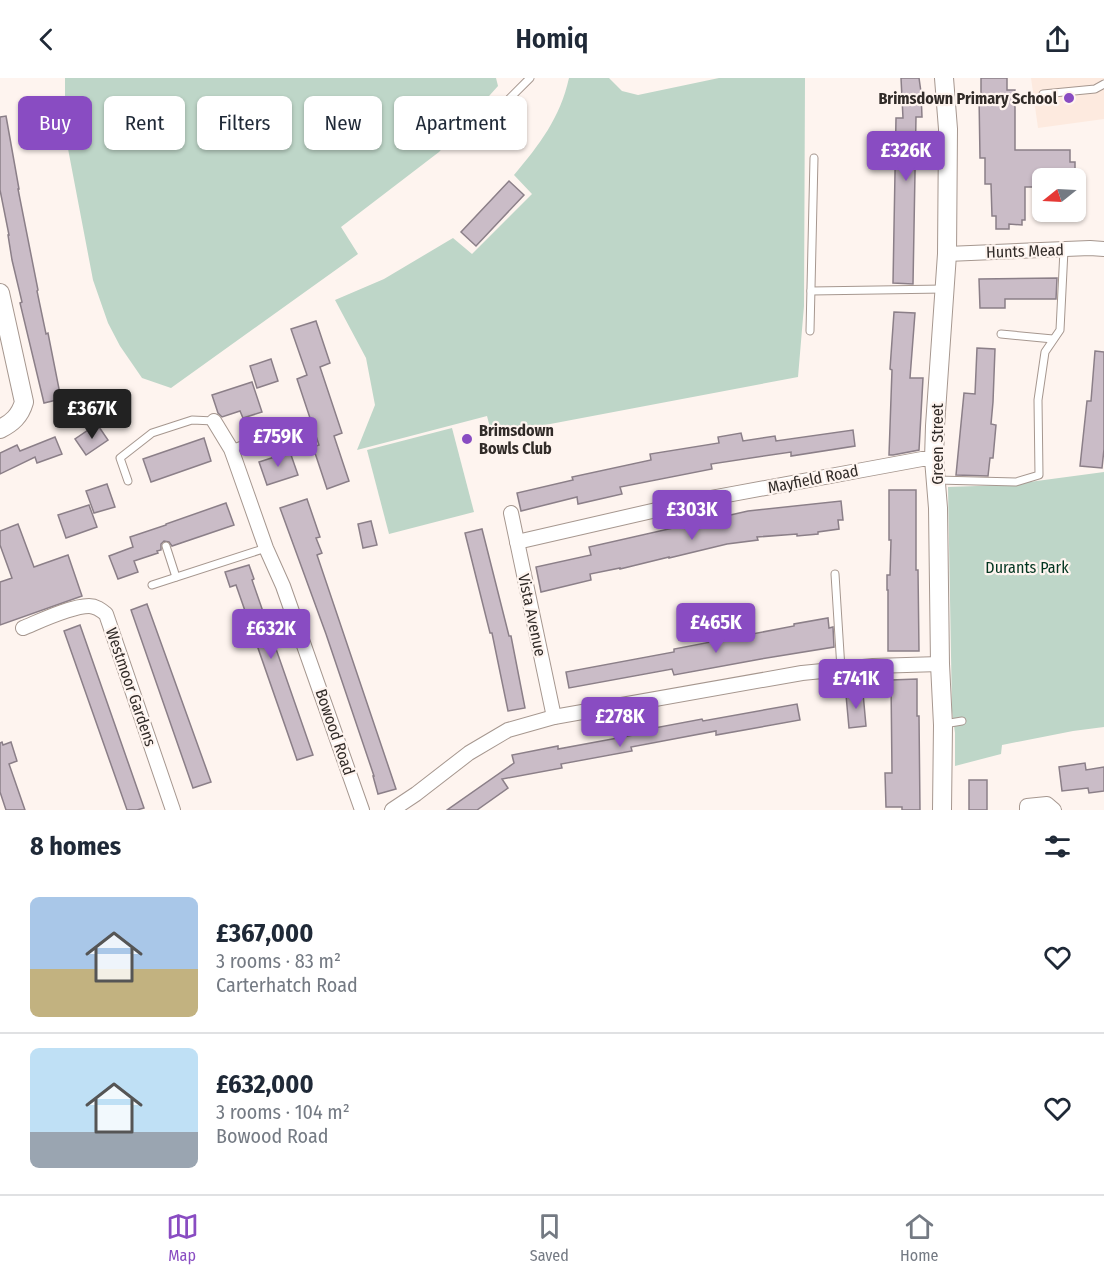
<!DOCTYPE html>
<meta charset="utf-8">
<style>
body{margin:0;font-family:"Fira Sans Condensed",sans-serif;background:#f2f2f3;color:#1f2937;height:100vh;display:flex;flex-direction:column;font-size:22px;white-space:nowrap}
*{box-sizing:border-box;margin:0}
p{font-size:20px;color:#747a83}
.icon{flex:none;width:33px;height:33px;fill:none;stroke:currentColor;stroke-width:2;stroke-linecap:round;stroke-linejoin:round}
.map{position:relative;height:732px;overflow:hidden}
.panel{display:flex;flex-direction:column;background:#fff;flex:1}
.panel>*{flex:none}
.banner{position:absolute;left:18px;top:18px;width:600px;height:54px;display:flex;gap:12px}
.needle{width:39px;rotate:252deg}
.fabs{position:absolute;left:1032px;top:90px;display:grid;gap:12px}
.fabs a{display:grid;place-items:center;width:54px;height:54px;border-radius:9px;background:#fff;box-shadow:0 2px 4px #0004;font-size:30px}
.price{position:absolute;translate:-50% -51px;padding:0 14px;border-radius:6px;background:#894cc2;color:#fff;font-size:20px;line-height:39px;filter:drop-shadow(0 2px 3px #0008)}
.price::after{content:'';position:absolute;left:50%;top:36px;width:18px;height:14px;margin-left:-9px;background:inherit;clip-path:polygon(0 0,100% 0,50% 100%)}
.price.selected{background:#222;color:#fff}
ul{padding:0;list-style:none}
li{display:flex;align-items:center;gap:18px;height:150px;padding:0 30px}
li+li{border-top:2px solid #e0e1e3}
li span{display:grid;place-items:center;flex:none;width:168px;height:120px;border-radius:9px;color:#555}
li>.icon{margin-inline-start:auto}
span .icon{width:72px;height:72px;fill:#fffc;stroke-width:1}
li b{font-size:26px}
h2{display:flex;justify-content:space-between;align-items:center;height:72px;padding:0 30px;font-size:26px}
.tag{padding:0 21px;border-radius:9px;background:#fff;box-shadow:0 2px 4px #0004;font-size:21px;line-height:54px}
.tag.selected{background:#894cc2;color:#fff}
header{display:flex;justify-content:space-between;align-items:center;height:78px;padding:0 30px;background:#fff;font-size:27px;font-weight:600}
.tabs{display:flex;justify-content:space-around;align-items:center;height:84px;border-top:2px solid #e0e1e3;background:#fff;font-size:16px;color:#747a83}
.tabs a{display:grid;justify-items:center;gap:3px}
.tabs .selected{color:#894cc2}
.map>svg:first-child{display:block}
.built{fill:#fdeadf}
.green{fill:#bed6c8}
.building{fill:#cabcc7;stroke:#8b7f88;stroke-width:1.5}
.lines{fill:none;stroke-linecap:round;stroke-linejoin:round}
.service-casing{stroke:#a6978f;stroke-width:9}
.minor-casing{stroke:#a6978f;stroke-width:16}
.tertiary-casing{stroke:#a6978f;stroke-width:20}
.service{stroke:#fff;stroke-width:7}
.minor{stroke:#fff;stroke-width:14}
.tertiary{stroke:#fff;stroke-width:18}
.poi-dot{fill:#894cc2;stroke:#fef4ef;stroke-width:2}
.labels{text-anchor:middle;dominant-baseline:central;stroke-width:4.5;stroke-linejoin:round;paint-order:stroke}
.poi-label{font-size:16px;font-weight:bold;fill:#312b28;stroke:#fef4ef;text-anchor:end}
.street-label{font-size:16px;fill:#312b28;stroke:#fef4ef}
.park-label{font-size:16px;fill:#01341f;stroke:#fef4ef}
</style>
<header><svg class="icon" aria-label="back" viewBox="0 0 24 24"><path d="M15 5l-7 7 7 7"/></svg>Homiq<svg class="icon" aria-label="share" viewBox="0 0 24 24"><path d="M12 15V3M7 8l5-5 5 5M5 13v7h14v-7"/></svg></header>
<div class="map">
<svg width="1104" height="732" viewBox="0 0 1104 732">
<rect width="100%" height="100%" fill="#fef4ef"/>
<path class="built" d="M 1031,0 L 1104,0 L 1104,41 L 1038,50 Z"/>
<g class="green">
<path d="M 65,0 L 496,0 L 498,8 L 439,74 L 341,149 L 358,176 L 171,310 L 142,300 L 120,268 L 108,245 L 93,202 L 65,55 Z"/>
<path d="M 569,0 L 609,0 L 622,13 L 638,17 L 719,0 L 805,0 L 804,228 L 798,299 L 492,357 L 487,338 L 357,372 L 375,327 L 366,280 L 335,222 L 384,201 L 453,160 L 472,176 L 532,116 L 514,97 C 540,66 560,40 569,0 Z"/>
<path d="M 452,350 L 474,434 L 389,456 L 367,372 Z"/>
<path d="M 1104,394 L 1104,649 L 1073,653 L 1002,667 L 1001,676 L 955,688 L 955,655 L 952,633 L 948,409 L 1006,407 Z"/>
</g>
<g class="building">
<path d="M 901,0 L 919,0 L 921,14 L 922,39 L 916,39 L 913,206 L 893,205 L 896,40 L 903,40 Z"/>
<path d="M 981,0 L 1007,0 L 1007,12 L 1015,12 L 1015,72 L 1070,72 L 1070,84 L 1075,84 L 1075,100 L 1042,100 L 1042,109 L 1025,109 L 1025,142 L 1022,142 L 1022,147 L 1009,146 L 1009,151 L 996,151 L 996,138 L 992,138 L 991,106 L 985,106 L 985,80 L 980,80 L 979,17 L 981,17 Z"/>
<path d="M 6,38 L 19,111 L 18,111 L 38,212 L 37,213 L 46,256 L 48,255 L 61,321 L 44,325 L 20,225 L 22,224 L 12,182 L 8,157 L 9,157 L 0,112 L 0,39 Z"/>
<path d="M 509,103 L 524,117 L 476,168 L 461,154 Z"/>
<path d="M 1057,200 L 1056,221 L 1005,221 L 1005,230 L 980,230 L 979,201 Z"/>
<path d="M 894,234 L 915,235 L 910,300 L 923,300 L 919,372 L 893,377 L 889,377 L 892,292 L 890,291 Z"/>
<path d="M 316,243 L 330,285 L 320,289 L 342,355 L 334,358 L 349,403 L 327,411 L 313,369 L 319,367 L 297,301 L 307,297 L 291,251 Z"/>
<path d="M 977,270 L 995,271 L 993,324 L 991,346 L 996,347 L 993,380 L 990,380 L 988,398 L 956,397 L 964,315 L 975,316 Z"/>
<path d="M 1095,273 L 1104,274 L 1104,371 L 1102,390 L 1080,388 L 1087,323 L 1091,323 Z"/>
<path d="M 271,281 L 278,303 L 257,310 L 250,288 Z"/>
<path d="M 252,304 L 262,334 L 243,340 L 240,333 L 222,339 L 218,335 L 212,317 Z"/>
<path d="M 97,346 L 108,362 L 86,377 L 75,361 Z"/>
<path d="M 853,352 L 855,368 L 791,378 L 791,374 L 711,386 L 712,391 L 620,409 L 622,416 L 578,426 L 577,419 L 521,433 L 517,415 L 573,402 L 572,399 L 651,382 L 650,376 L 719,365 L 718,359 L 741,355 L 743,363 L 775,358 L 776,363 Z"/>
<path d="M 55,359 L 62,376 L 37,385 L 35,379 L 0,396 L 0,375 L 17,367 L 20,373 Z"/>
<path d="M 204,360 L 211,383 L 151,404 L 143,381 Z"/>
<path d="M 290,374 L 298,397 L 267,407 L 259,384 Z"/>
<path d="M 107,406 L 115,429 L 94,435 L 86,413 Z"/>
<path d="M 889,412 L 916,412 L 916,492 L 918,492 L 919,573 L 888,573 L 888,512 L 887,512 L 887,497 L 890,497 L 891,462 L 889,462 Z"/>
<path d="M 307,421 L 320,459 L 316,460 L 322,475 L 317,477 L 396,711 L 378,716 L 373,698 L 374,698 L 326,556 L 280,430 Z"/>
<path d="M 841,423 L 843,442 L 838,442 L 839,451 L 818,454 L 818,456 L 797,458 L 797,456 L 757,459 L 758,462 L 727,466 L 669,480 L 669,479 L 620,491 L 620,490 L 590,496 L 591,502 L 541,514 L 536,489 L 591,477 L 589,469 L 748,433 Z"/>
<path d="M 226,425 L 234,447 L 172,468 L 169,464 L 164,463 L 161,466 L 161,472 L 157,473 L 158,475 L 134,483 L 138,494 L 118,501 L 109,478 L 133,469 L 130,459 L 166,447 L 166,446 Z"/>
<path d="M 89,427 L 97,449 L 66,460 L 58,437 Z"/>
<path d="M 371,443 L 377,467 L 363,470 L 358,446 Z"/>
<path d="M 18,446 L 34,489 L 68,477 L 82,518 L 0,547 L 0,504 L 12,500 L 0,467 L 0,453 Z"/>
<path d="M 482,451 L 509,558 L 511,558 L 525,630 L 508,633 L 492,555 L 490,555 L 465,455 Z"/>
<path d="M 249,487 L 254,501 L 252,502 L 313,677 L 297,682 L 236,507 L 230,509 L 225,494 Z"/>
<path d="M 147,526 L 211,704 L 193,710 L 131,532 Z"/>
<path d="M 828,540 L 829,550 L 833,549 L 834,569 L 761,581 L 674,597 L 672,591 L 569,610 L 566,594 L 674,574 L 674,571 L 794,548 L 794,546 Z"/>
<path d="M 80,547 L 144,730 L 137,732 L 127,732 L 64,553 Z"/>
<path d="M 917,601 L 917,638 L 919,638 L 920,732 L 902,732 L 902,729 L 886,729 L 885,695 L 892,695 L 891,602 Z"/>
<path d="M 863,615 L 866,648 L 849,650 L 846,617 Z"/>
<path d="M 797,626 L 800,642 L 716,657 L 716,653 L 631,669 L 632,673 L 561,686 L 562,690 L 502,701 L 508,710 L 477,732 L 447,732 L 514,685 L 512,677 L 558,668 L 558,671 L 634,657 L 633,654 L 702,641 L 703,643 Z"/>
<path d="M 2,664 L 3,667 L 11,664 L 17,683 L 9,686 L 25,732 L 6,732 L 0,714 L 0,665 Z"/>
<path d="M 1085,685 L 1086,692 L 1104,689 L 1104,713 L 1089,715 L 1088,710 L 1062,713 L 1059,689 Z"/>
<rect x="969" y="702" width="18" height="30"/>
</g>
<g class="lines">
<g class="service-casing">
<g id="service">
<path d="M 1043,16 L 1095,11 L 1104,6"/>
<path d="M 476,54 L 530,0"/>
<path d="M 811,213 L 944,211"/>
<path d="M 810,253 L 814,80"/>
<path d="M 1001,256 L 1053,261"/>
<path d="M 231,371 L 301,345"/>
<path d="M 937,402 L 1016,404 L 1039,397 L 1038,322 L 1045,274 L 1060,252 L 1064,172"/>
<path d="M 128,403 L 120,380 L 152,355 L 192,342 L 214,343"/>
<path d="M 166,468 L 176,499"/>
<path d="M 835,496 L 841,591"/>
<path d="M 152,507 L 266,470"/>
<path d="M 944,646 L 962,643"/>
</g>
</g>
<g class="minor-casing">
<g id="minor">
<path d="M 947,176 L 1090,170 L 1104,171"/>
<path d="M 214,343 L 231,371 L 235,382 L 266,470 L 283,508 L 362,732"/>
<path d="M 511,435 L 554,639"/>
<path d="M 517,464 L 700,422 L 868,391 L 922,381 L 934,381"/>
<path d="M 23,550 C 40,543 71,528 89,528 C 96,528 101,532 106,536 L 173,732"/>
<path d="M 392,732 L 416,716 L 469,675 L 508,652 L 554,639 L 802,595 L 873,588 L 940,586"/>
<path d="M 1027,732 L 1027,728 L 1047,726 L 1054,732"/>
</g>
</g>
<g class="tertiary-casing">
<g id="tertiary">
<path d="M 0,215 L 24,324 C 20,338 12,345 0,351"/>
<path d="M 942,732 L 943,647 L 940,586 L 938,430 L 934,381 L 935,348 L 947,176 L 948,51 L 944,0"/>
</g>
</g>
<use href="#service" class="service"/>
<use href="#minor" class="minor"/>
<use href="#tertiary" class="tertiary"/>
</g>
<g class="poi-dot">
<circle cx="1069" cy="20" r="6"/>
<circle cx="467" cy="361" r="6"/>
</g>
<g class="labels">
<g class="poi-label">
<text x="1057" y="20">Brimsdown Primary School</text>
<text x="479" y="352" text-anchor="start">Brimsdown<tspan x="479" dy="18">Bowls Club</tspan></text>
</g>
<g class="street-label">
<text transform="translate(1025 173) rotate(-2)">Hunts Mead</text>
<text transform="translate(937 366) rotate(-90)">Green Street</text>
<text transform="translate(813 401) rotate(-11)">Mayfield Road</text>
<text transform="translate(532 537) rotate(78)">Vista Avenue</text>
<text transform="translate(131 609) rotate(71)">Westmoor Gardens</text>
<text transform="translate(335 654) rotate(71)">Bowood Road</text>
</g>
<g class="park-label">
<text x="1027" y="489">Durants Park</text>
</g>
</g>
</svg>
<div class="fabs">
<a><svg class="needle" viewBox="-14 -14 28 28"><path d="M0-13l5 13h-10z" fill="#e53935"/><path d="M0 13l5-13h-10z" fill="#747a83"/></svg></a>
</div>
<b class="price" style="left:906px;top:104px">£326K</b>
<b class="price selected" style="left:92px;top:362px">£367K</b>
<b class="price" style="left:278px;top:390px">£759K</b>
<b class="price" style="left:692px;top:463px">£303K</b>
<b class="price" style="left:716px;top:576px">£465K</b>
<b class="price" style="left:271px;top:582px">£632K</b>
<b class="price" style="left:856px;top:632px">£741K</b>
<b class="price" style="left:620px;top:670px">£278K</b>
<div class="banner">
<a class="tag selected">Buy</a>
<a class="tag">Rent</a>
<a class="tag">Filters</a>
<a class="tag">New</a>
<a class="tag">Apartment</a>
</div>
</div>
<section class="panel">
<h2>8 homes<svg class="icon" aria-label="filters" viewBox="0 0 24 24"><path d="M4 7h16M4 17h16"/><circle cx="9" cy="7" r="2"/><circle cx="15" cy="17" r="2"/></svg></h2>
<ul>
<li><span style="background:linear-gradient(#a9c7e8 60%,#c2b280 0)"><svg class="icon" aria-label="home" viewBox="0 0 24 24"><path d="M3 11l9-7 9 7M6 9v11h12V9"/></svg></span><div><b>£367,000</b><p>3 rooms · 83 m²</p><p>Carterhatch Road</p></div><svg class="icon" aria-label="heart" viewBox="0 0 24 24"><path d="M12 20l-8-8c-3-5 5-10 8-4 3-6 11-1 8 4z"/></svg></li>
<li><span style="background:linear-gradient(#bfe0f5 70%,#9aa5b1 0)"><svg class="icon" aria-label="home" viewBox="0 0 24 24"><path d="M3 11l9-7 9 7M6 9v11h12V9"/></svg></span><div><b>£632,000</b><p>3 rooms · 104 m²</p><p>Bowood Road</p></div><svg class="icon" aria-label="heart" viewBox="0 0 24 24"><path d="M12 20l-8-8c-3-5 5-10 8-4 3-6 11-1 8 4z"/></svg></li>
</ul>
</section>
<nav class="tabs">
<a class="selected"><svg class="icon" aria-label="map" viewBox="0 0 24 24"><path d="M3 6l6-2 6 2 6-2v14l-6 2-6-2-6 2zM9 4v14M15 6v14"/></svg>Map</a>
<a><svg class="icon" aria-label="saved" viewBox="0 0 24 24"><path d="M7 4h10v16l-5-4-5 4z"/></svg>Saved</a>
<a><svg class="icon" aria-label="home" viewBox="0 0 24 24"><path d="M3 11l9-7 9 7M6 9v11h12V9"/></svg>Home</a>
</nav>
